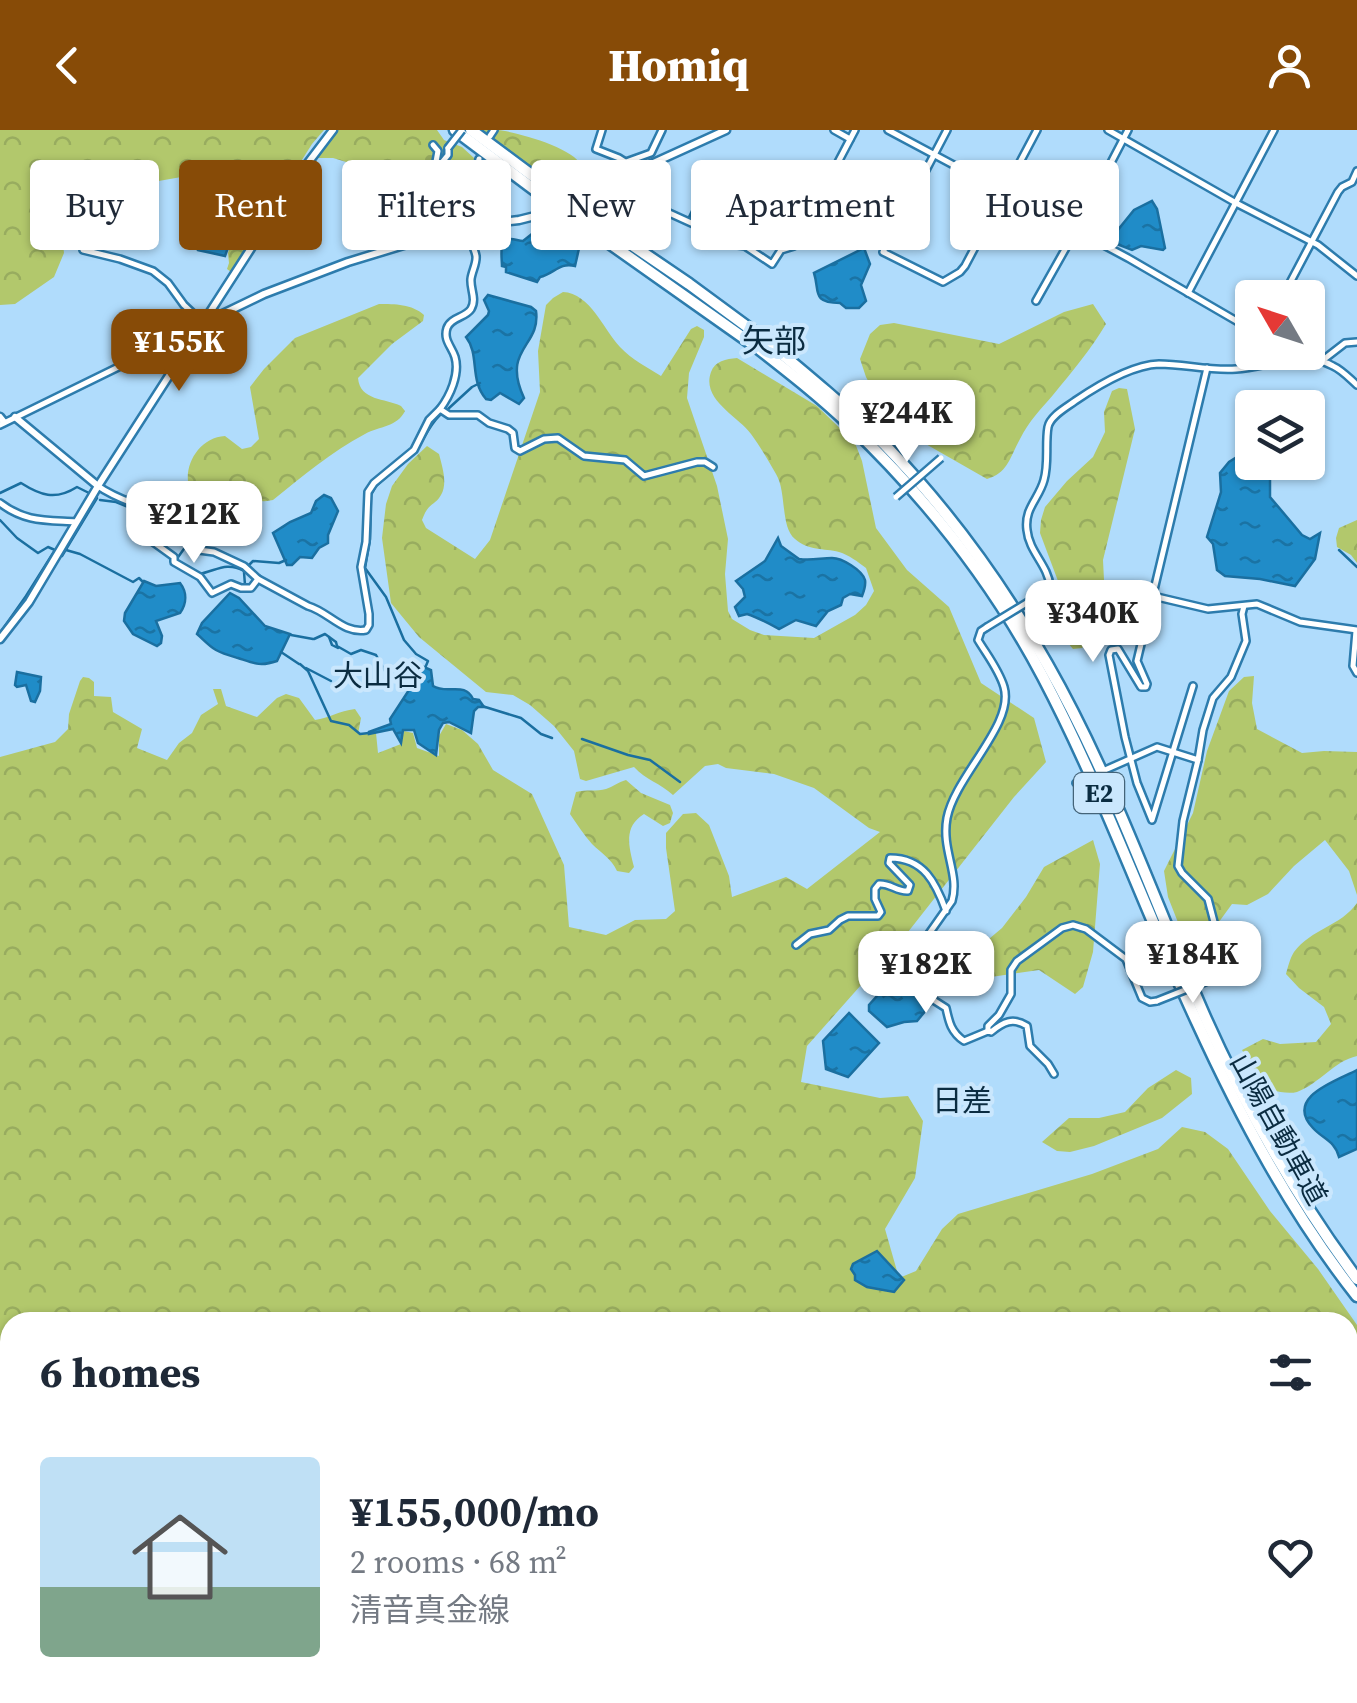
<!DOCTYPE html>
<meta charset="utf-8">
<style>
body{margin:0;font-family:"Source Serif 4","Noto Sans JP",serif;background:#f2f2f3;color:#1f2937;height:100vh;display:flex;flex-direction:column;font-size:38px;white-space:nowrap}
*{box-sizing:border-box;margin:0}
p{font-size:32px;color:#747a83}
.icon{flex:none;width:55px;height:55px;fill:none;stroke:currentColor;stroke-width:2;stroke-linecap:round;stroke-linejoin:round}
.map{position:relative;flex:1;overflow:hidden}
.panel{position:absolute;left:0px;top:1182px;width:1358px;height:392px;display:flex;flex-direction:column;background:#fff;border-radius:30px 30px 0 0;box-shadow:0 2px 8px #0004}
.panel>*{flex:none}
.top-card{position:absolute;left:30px;top:30px;width:1298px;height:90px;display:flex;gap:20px}
.needle{width:65px;rotate:309deg}
.tools{position:absolute;left:1235px;top:150px;display:grid;gap:20px}
.tools a{display:grid;place-items:center;width:90px;height:90px;border-radius:10px;background:#fff;box-shadow:0 2px 8px #0004;font-size:50px}
.price{position:absolute;translate:-50% -85px;padding:0 22px;border-radius:20px;background:#fff;color:#222;font-size:32px;line-height:65px;filter:drop-shadow(0 2px 5px #0008)}
.price::after{content:'';position:absolute;left:50%;top:60px;width:30px;height:22px;margin-left:-15px;background:inherit;clip-path:polygon(0 0,100% 0,50% 100%)}
.price.current{background:#874b07;color:#fff}
ul{padding:0;list-style:none}
li{display:flex;align-items:center;gap:30px;height:250px;padding:0 40px}
li span{display:grid;place-items:center;flex:none;width:280px;height:200px;border-radius:10px;color:#555}
li>.icon{margin-inline-start:auto}
span .icon{width:120px;height:120px;fill:#fffc;stroke-width:1}
li b{font-size:42px}
h2{display:flex;justify-content:space-between;align-items:center;height:120px;padding:0 40px;font-size:42px}
.pill{padding:0 35px;border-radius:10px;background:#fff;box-shadow:0 2px 8px #0004;font-size:35px;line-height:90px}
.pill.current{background:#874b07;color:#fff}
header{display:flex;justify-content:space-between;align-items:center;height:130px;padding:0 40px;background:#874b07;color:#fff;font-size:45px;font-weight:800}
.map>svg:first-child{display:block}
.forest{fill:url(#forest-crowns)}
.cemetery{fill:url(#cemetery-stones)}
.water{fill:url(#water-ripples);stroke:#1a6fa0;stroke-width:2.5}
.lines{fill:none;stroke-linecap:round;stroke-linejoin:round}
.stream{stroke:#1a6fa0;stroke-width:2.5}
.street-casing{stroke:#2d7cad;stroke-width:10}
.secondary-casing{stroke:#2d7cad;stroke-width:11}
.highway-casing{stroke:#2d7cad;stroke-width:15}
.street{stroke:#fff;stroke-width:5}
.secondary{stroke:#fff;stroke-width:6}
.highway{stroke:#fff;stroke-width:10}
.street-bridge-casing{stroke:#2d7cad;stroke-width:10;stroke-linecap:butt}
.highway-bridge-casing{stroke:#2d7cad;stroke-width:15;stroke-linecap:butt}
.street-bridge{stroke:#fff;stroke-width:5}
.highway-bridge{stroke:#fff;stroke-width:10}
.labels{text-anchor:middle;dominant-baseline:central;stroke-width:8;stroke-linejoin:round;paint-order:stroke}
.shield{fill:#cae7fd;stroke:#446479;stroke-width:2.5}
.shield-label{font-size:25px;font-weight:bold;fill:#0b2c41}
.street-label{font-size:28px;fill:#0b2c41;stroke:#cae7fd}
.neighbourhood-label{font-size:30px;fill:#0b2c41;stroke:#cae7fd}
.quarter-label{font-size:32px;fill:#0b2c41;stroke:#cae7fd}
</style>
<header><svg class="icon" aria-label="back" viewBox="0 0 24 24"><path d="M15 5l-7 7 7 7"/></svg>Homiq<svg class="icon" aria-label="person" viewBox="0 0 24 24"><circle cx="12" cy="8" r="4"/><path d="M4 21q1-7 8-7t8 7"/></svg></header>
<div class="map">
<svg width="1357" height="1573" viewBox="0 0 1357 1573">
<defs>
<pattern id="forest-crowns" width="20" height="18" patternUnits="userSpaceOnUse" patternTransform="scale(2.5)"><rect width="20" height="18" fill="#b2c86c"/><path d="M2 6a3 3 0 1 1 6 0M12 15a3 3 0 1 1 6 0" fill="none" stroke="#98ac5f"/></pattern>
<pattern id="cemetery-stones" width="16" height="16" patternUnits="userSpaceOnUse" patternTransform="scale(2.5)"><rect width="16" height="16" fill="#b2c86c"/><path d="M2 7V4a2 2 0 0 1 4 0v3zM10 15v-3a2 2 0 0 1 4 0v3z" fill="#98ac5f"/></pattern>
<pattern id="water-ripples" width="26" height="14" patternUnits="userSpaceOnUse" patternTransform="scale(2.5)"><rect width="26" height="14" fill="#208cc8"/><path d="M2 4q2-2 4 0t4 0M15 11q2-2 4 0t4 0" fill="none" stroke="#1a73a4"/></pattern>
</defs>
<rect width="100%" height="100%" fill="#b0dcfc"/>
<g class="forest">
<path d="M 0,0 L 324,0 L 312,14 L 231,142 L 227,139 L 229,133 L 228,123 L 241,83 L 223,76 L 213,77 L 210,68 L 190,63 L 190,51 L 187,46 L 153,52 L 152,56 C 135,57 127,48 114,38 L 98,49 L 101,63 L 96,72 L 93,72 L 89,66 L 62,105 L 64,123 L 54,147 L 15,174 L 0,175 Z"/>
<path d="M 338,0 L 437,0 L 444,10 L 462,17 L 474,28 L 469,51 L 456,58 L 445,72 L 433,67 L 416,72 C 405,62 382,66 367,62 L 365,58 L 367,54 L 356,35 L 333,28 L 315,28 Z"/>
<path d="M 478,0 L 490,0 L 488,4 L 492,8 L 498,0 C 517,2 574,18 581,35 C 585,43 581,53 578,60 L 568,67 Z"/>
<path d="M 563,162 C 590,163 604,200 620,217 C 632,230 647,237 661,246 L 691,199 L 697,196 L 704,200 L 704,207 L 689,243 L 687,268 L 717,356 L 728,409 L 725,444 L 728,481 L 732,489 L 750,500 L 764,505 L 814,508 L 855,485 L 866,475 L 874,461 L 866,438 C 858,432 849,425 839,422 C 824,418 808,421 795,409 C 780,397 787,362 776,344 C 768,330 760,316 751,304 C 738,286 701,270 711,242 C 715,231 726,229 737,228 L 817,276 L 855,313 L 862,331 L 876,398 L 907,440 L 949,477 L 981,553 L 1034,588 L 1046,632 L 1014,667 L 908,802 L 807,916 L 801,952 L 880,968 L 908,966 L 923,991 L 915,1048 L 885,1099 L 899,1148 L 916,1141 L 942,1099 L 958,1084 L 1092,1044 L 1158,1019 L 1182,997 L 1205,1002 L 1228,1019 L 1270,1081 L 1318,1139 L 1357,1195 L 1357,1495 L 1348,1504 L 1348,1192 L 10,1192 L 10,1565 L 1242,1565 L 1236,1573 L 0,1573 L 0,627 L 55,612 L 68,599 L 69,584 L 80,551 L 83,547 L 89,548 L 94,552 L 94,566 L 111,567 L 113,582 L 142,599 L 137,618 L 167,630 L 179,613 L 192,603 L 201,585 L 218,574 L 213,559 L 221,559 L 226,576 L 257,587 L 277,568 L 286,564 L 299,568 L 315,590 C 329,588 339,581 355,579 L 361,588 L 358,604 L 376,603 L 378,623 L 401,614 L 404,601 L 413,603 L 417,618 L 439,626 L 439,606 L 446,594 L 462,600 L 478,614 L 493,640 L 532,664 L 564,735 L 569,797 L 606,805 L 635,790 L 666,789 L 675,781 L 666,718 L 666,703 L 683,684 L 696,683 L 709,695 L 729,746 L 732,767 L 786,747 L 807,759 L 880,702 L 869,698 L 814,658 L 774,644 L 726,638 L 718,634 L 705,636 L 673,665 C 660,653 646,650 634,637 L 586,651 L 580,649 L 574,621 L 554,596 L 530,575 L 513,565 L 486,562 L 419,507 L 391,473 L 382,408 L 386,374 L 392,356 L 408,334 L 427,316 L 439,324 C 442,336 448,353 441,365 C 434,377 429,371 422,390 L 426,398 L 475,429 L 490,410 L 540,262 L 538,221 L 546,175 L 553,168 Z"/>
<path d="M 379,174 C 395,174 412,174 424,185 L 423,191 L 392,214 L 358,248 C 360,271 385,268 401,276 L 405,281 C 397,297 380,296 365,304 C 331,322 303,346 273,370 C 259,373 248,371 235,363 L 221,373 L 203,377 C 173,356 191,308 225,306 L 242,319 L 251,317 L 259,309 L 250,257 L 264,239 L 295,208 Z"/>
<path d="M 1093,174 L 1106,194 C 1091,219 1072,242 1053,265 C 1041,279 1029,291 1020,309 C 1010,327 1008,343 987,349 L 924,313 L 882,277 L 866,247 L 860,229 L 870,204 L 880,195 L 894,193 L 999,214 L 1064,182 Z"/>
<path d="M 1119,258 L 1127,259 L 1135,299 L 1103,430 L 1105,470 L 1095,501 L 1082,518 L 1073,519 L 1053,495 L 1051,476 L 1058,451 L 1040,403 L 1041,390 L 1045,377 L 1067,351 L 1093,327 L 1105,302 L 1104,282 L 1112,261 Z"/>
<path d="M 1357,390 L 1357,433 L 1351,425 L 1337,417 L 1336,408 L 1339,398 Z"/>
<path d="M 1254,546 L 1252,573 L 1257,599 L 1302,623 L 1324,621 L 1357,622 L 1357,765 L 1349,741 L 1325,710 L 1294,736 L 1268,764 L 1247,775 L 1232,774 L 1200,818 L 1179,795 L 1168,767 L 1164,741 L 1193,683 L 1207,621 L 1229,561 L 1244,547 Z"/>
<path d="M 626,650 L 641,663 L 670,675 L 673,683 L 670,693 L 663,696 L 644,684 C 623,697 629,716 634,737 L 629,743 L 617,741 C 611,728 602,724 592,714 C 584,705 577,694 570,684 L 576,662 C 586,659 597,662 606,659 C 613,657 618,652 626,650 Z"/>
<path d="M 1093,710 L 1100,734 L 1093,822 L 1083,857 L 1075,864 L 1039,840 L 991,847 L 953,858 L 935,845 L 983,814 L 1002,798 L 1026,767 L 1044,737 Z"/>
<path d="M 1357,773 L 1357,926 C 1334,931 1319,954 1297,962 C 1289,964 1280,962 1271,960 L 1257,944 L 1242,920 L 1263,909 L 1280,914 L 1316,912 L 1331,894 L 1324,877 L 1299,858 L 1286,844 C 1288,837 1290,828 1294,822 C 1311,799 1341,796 1357,773 Z"/>
<path d="M 1176,940 L 1191,948 L 1192,964 L 1162,988 L 1094,1016 L 1070,1022 L 1057,1021 L 1042,1012 L 1069,988 L 1099,988 L 1125,982 L 1148,958 Z"/>
</g>
<path class="cemetery" d="M 431,14 L 436,19 L 433,36 L 425,45 L 411,46 L 405,36 L 411,26 Z"/>
<g class="water">
<path d="M 718,46 L 729,48 L 734,75 L 737,77 L 741,76 C 748,84 749,99 737,105 C 724,111 715,98 706,93 C 700,90 694,89 689,87 L 701,62 Z"/>
<path d="M 1152,71 L 1157,79 L 1165,118 L 1163,120 L 1141,116 L 1132,120 L 1109,111 L 1134,80 Z"/>
<path d="M 223,77 L 240,84 L 225,126 L 198,120 L 192,113 L 214,78 Z"/>
<path d="M 551,95 L 580,114 L 575,136 C 559,132 554,144 540,147 L 537,152 L 506,142 L 506,137 L 502,136 C 502,128 498,109 511,109 C 515,109 519,111 523,111 L 533,103 Z"/>
<path d="M 864,118 L 870,134 L 861,155 L 866,171 L 859,178 L 846,178 L 840,173 C 811,173 820,161 814,143 Z"/>
<path d="M 488,165 L 531,177 L 536,181 C 541,217 501,218 524,268 L 519,274 L 500,263 L 491,270 L 486,269 C 469,249 480,225 466,207 L 488,185 L 489,181 L 484,170 Z"/>
<path d="M 1247,305 L 1252,306 L 1252,332 L 1269,333 L 1270,336 L 1270,367 L 1302,405 L 1310,409 L 1320,403 L 1315,429 L 1295,456 L 1260,449 L 1225,446 L 1217,440 L 1213,414 L 1207,407 L 1221,362 L 1220,343 L 1229,332 L 1240,325 Z"/>
<path d="M 324,365 L 331,368 L 338,381 L 328,405 L 328,413 L 319,418 L 312,428 L 300,427 L 292,435 L 287,435 L 273,403 L 290,392 L 311,383 L 316,371 Z"/>
<path d="M 778,408 L 781,416 L 799,429 C 811,431 821,428 832,428 C 842,428 862,440 865,450 C 866,456 864,461 862,466 L 850,464 L 843,468 L 841,475 L 828,481 L 816,496 L 796,490 L 779,499 C 768,493 759,488 747,484 L 739,486 L 735,477 L 745,467 L 743,459 L 736,451 L 765,431 Z"/>
<path d="M 144,451 L 156,456 L 180,453 C 187,462 187,473 180,483 L 156,491 L 162,506 L 161,513 L 157,516 L 133,504 L 124,491 L 125,483 Z"/>
<path d="M 230,463 L 239,468 L 265,496 L 290,504 L 277,531 C 260,537 253,533 238,528 C 231,526 223,524 216,520 C 209,516 203,509 197,504 L 202,493 Z"/>
<path d="M 424,537 L 431,540 L 433,556 C 447,565 465,551 473,569 L 479,570 L 484,577 L 478,577 L 474,581 L 471,603 L 449,592 L 443,593 L 439,600 L 436,625 L 418,613 L 414,600 L 403,600 L 401,613 L 393,599 L 369,604 L 369,602 L 391,594 L 390,589 Z"/>
<path d="M 17,542 L 41,547 L 40,561 L 35,572 L 31,571 L 26,555 L 17,557 L 15,555 Z"/>
<path d="M 902,838 L 916,851 L 932,873 L 917,891 L 904,892 L 887,897 L 869,881 L 869,875 Z"/>
<path d="M 849,883 L 879,913 L 848,947 L 826,939 L 823,911 Z"/>
<path d="M 1357,940 L 1357,1019 L 1339,1027 C 1335,1011 1323,1009 1313,998 C 1284,967 1336,951 1357,940 Z"/>
<path d="M 877,1121 L 904,1150 L 894,1162 L 867,1157 L 855,1150 L 855,1145 L 851,1139 L 853,1134 Z"/>
</g>
<g class="lines">
<g class="stream">
<path d="M 448,279 L 472,257 L 480,253"/>
<path d="M 402,334 C 422,321 424,300 440,285"/>
<path d="M 395,339 L 376,356 L 371,365 L 370,409 L 365,438 L 386,467 L 404,510 L 416,524 L 428,531 L 425,538"/>
<path d="M 0,363 L 21,353 C 40,365 55,371 77,357 L 89,363"/>
<path d="M 100,370 L 116,372 L 150,386"/>
<path d="M 0,390 L 17,408 L 38,423 L 48,417 L 55,420 L 26,466 L 0,503"/>
<path d="M 66,420 L 80,424 L 133,452 L 139,448 L 143,452"/>
<path d="M 1339,420 L 1357,437"/>
<path d="M 62,426 L 97,368"/>
<path d="M 176,430 L 186,416 L 177,407"/>
<path d="M 249,435 L 253,431 L 279,433 L 286,430"/>
<path d="M 244,442 L 245,455"/>
<path d="M 199,444 C 216,441 226,431 244,441"/>
<path d="M 291,505 L 313,509"/>
<path d="M 329,507 L 332,515 L 338,518"/>
<path d="M 314,509 L 325,504 L 336,512 L 337,516 L 351,524 L 361,520 L 376,525 L 386,543"/>
<path d="M 281,522 L 299,534"/>
<path d="M 300,534 L 308,541 L 331,591 L 349,595 L 360,604 L 369,603"/>
<path d="M 306,538 L 331,551"/>
<path d="M 482,576 L 521,588 L 541,604 L 552,608"/>
<path d="M 582,609 L 628,625 L 650,630 L 680,652"/>
</g>
<g class="street-casing">
<g id="street">
<path d="M 602,0 L 596,19 L 619,28 L 638,40"/>
<path d="M 834,0 L 850,9"/>
<path d="M 888,0 L 1128,128 L 1252,200"/>
<path d="M 947,0 L 883,122 L 943,152 L 960,142 L 965,136 L 1037,0"/>
<path d="M 1108,0 L 1236,73 L 1318,115 L 1357,146"/>
<path d="M 490,6 L 494,0"/>
<path d="M 433,15 L 438,21 L 435,37 L 439,36 L 448,25 L 448,18"/>
<path d="M 626,32 L 651,23 L 662,0"/>
<path d="M 628,45 L 633,51 L 667,82 L 700,97 L 723,113 L 745,116 L 772,134 L 781,120 L 794,116 L 855,0"/>
<path d="M 463,97 L 466,84 L 472,73 L 473,54 L 479,29"/>
<path d="M 83,120 L 120,129 L 153,141 L 168,153 L 184,175 L 203,193"/>
<path d="M 1188,163 L 1274,0"/>
<path d="M 1282,168 L 1338,62 L 1342,57 L 1352,52 L 1357,41"/>
<path d="M 1036,171 L 1076,100 L 1128,0"/>
<path d="M 1323,230 L 1345,213 L 1357,212"/>
<path d="M 440,279 C 450,266 460,244 455,227 C 452,217 443,210 447,198 C 451,187 465,188 471,179 C 477,169 470,159 471,149 C 472,141 477,133 476,126 C 474,115 467,108 466,96"/>
<path d="M 0,295 L 200,197"/>
<path d="M 98,356 C 116,369 135,373 154,382 L 156,387 L 149,409 L 174,427 L 174,432 L 200,447 L 212,463 L 231,454 L 241,458 L 251,458 L 258,449 L 308,476 C 329,482 343,504 366,500 L 369,495 L 369,484 L 361,437 L 366,412 L 368,362 L 374,353 L 414,320 L 429,290 L 440,279 L 449,285 L 478,285 L 489,293 L 508,299 L 513,303 L 515,318 L 520,321 L 544,309 L 558,308 L 584,326 L 625,330 L 644,346 L 697,332 L 705,332 L 713,337"/>
<path d="M 0,373 C 25,392 45,390 76,392"/>
<path d="M 156,387 L 199,420 L 214,422 L 244,436 L 258,449"/>
<path d="M 1038,466 L 1050,456 C 1048,435 1029,422 1027,400 C 1024,378 1039,369 1044,350 C 1049,333 1045,314 1048,297 C 1050,286 1067,277 1075,271 C 1097,256 1132,235 1159,234 C 1184,234 1210,241 1236,239 C 1268,237 1303,219 1333,236 C 1342,240 1349,248 1357,255"/>
<path d="M 1153,466 L 1208,479 L 1257,474 L 1300,492 L 1357,500"/>
<path d="M 987,497 L 981,501 L 978,510 C 987,525 999,540 1004,557 C 1015,594 955,646 947,688 C 941,720 960,744 952,771 L 907,835 L 935,871 L 946,878 C 949,892 951,902 964,911 L 988,901 L 991,902 C 1003,892 1013,887 1027,896 L 1030,916 L 1048,934 L 1054,944"/>
<path d="M 1356,501 L 1353,536 L 1357,543"/>
<path d="M 1193,556 L 1152,690 L 1137,653 L 1125,607 L 1109,525 L 1111,520 L 1118,519 L 1141,557 L 1146,557 L 1147,554 L 1137,531 L 1207,238"/>
<path d="M 1105,640 L 1157,617 L 1198,630"/>
<path d="M 1076,653 L 1087,648"/>
<path d="M 796,815 L 810,804 L 829,800 L 840,790 L 848,786 L 878,786 L 881,782 L 875,769 L 875,759 L 879,754 C 890,753 897,762 908,761 L 910,755 L 889,733 L 890,728 C 924,728 936,753 946,781"/>
<path d="M 1215,848 L 1225,834 L 1208,769 L 1182,743 L 1178,736 L 1183,691 L 1198,630 L 1203,600 L 1213,568 L 1231,547 L 1246,511 L 1242,484 L 1244,476"/>
<path d="M 988,901 L 988,896 L 999,885 L 1011,864 L 1011,840 L 1017,831 L 1062,798 L 1073,795 L 1086,799 L 1126,829 L 1142,868 L 1150,872 L 1157,871"/>
</g>
</g>
<g class="secondary-casing">
<g id="secondary">
<path d="M 204,193 L 264,164 L 348,132 L 466,96 L 519,90 L 539,85 L 726,0"/>
<path d="M 0,287 L 4,292"/>
<path d="M 15,287 L 98,356"/>
<path d="M 0,509 L 29,472 L 98,356 L 295,50 L 333,0"/>
</g>
</g>
<g class="highway-casing">
<g id="highway">
<path d="M 455,0 L 547,69"/>
<path d="M 471,0 L 557,64"/>
<path d="M 765,210 C 806,244 847,278 885,315 C 949,381 1002,454 1047,534 C 1111,646 1153,769 1205,887 C 1246,979 1297,1068 1357,1149"/>
<path d="M 758,218 C 790,243 822,268 851,296 C 927,369 994,454 1043,547 C 1102,659 1144,778 1197,892 C 1241,988 1291,1082 1357,1166"/>
</g>
</g>
<use href="#street" class="street"/>
<use href="#secondary" class="secondary"/>
<use href="#highway" class="highway"/>
<g class="street-bridge-casing">
<g id="street-bridge">
<path d="M 448,18 L 462,0"/>
<path d="M 896,367 L 941,328"/>
<path d="M 987,497 L 1038,466"/>
<path d="M 1157,871 L 1215,848"/>
</g>
</g>
<g class="highway-bridge-casing">
<g id="highway-bridge">
<path d="M 557,64 L 689,154 L 765,210"/>
<path d="M 547,69 L 758,218"/>
</g>
</g>
<use href="#street-bridge" class="street-bridge"/>
<use href="#highway-bridge" class="highway-bridge"/>
</g>
<g class="labels">
<rect class="shield" x="1074" y="643" width="50" height="40" rx="8"/>
<g class="shield-label">
<text x="1099" y="663">E2</text>
</g>
<g class="street-label">
<text transform="translate(1279 999) rotate(61)">山陽自動車道</text>
</g>
<g class="neighbourhood-label">
<text x="378" y="545">大山谷</text>
<text x="962" y="970">日差</text>
</g>
<g class="quarter-label">
<text x="774" y="211">矢部</text>
</g>
</g>
</svg>
<div class="tools">
<a><svg class="needle" viewBox="-14 -14 28 28"><path d="M0-13l5 13h-10z" fill="#e53935"/><path d="M0 13l5-13h-10z" fill="#747a83"/></svg></a>
<a><svg class="icon" aria-label="layers" viewBox="0 0 24 24"><path d="M12 4l9 5-9 5-9-5zM3 14l9 5 9-5"/></svg></a>
</div>
<b class="price current" style="left:179px;top:264px">¥155K</b>
<b class="price" style="left:907px;top:335px">¥244K</b>
<b class="price" style="left:194px;top:436px">¥212K</b>
<b class="price" style="left:1093px;top:535px">¥340K</b>
<b class="price" style="left:1193px;top:876px">¥184K</b>
<b class="price" style="left:926px;top:886px">¥182K</b>
<div class="top-card">
<a class="pill">Buy</a>
<a class="pill current">Rent</a>
<a class="pill">Filters</a>
<a class="pill">New</a>
<a class="pill">Apartment</a>
<a class="pill">House</a>
</div>
<section class="panel">
<h2>6 homes<svg class="icon" aria-label="filters" viewBox="0 0 24 24"><path d="M4 7h16M4 17h16"/><circle cx="9" cy="7" r="2"/><circle cx="15" cy="17" r="2"/></svg></h2>
<ul>
<li><span style="background:linear-gradient(#bfe0f5 65%,#7fa58c 0)"><svg class="icon" aria-label="home" viewBox="0 0 24 24"><path d="M3 11l9-7 9 7M6 9v11h12V9"/></svg></span><div><b>¥155,000/mo</b><p>2 rooms · 68 m²</p><p>清音真金線</p></div><svg class="icon" aria-label="heart" viewBox="0 0 24 24"><path d="M12 20l-8-8c-3-5 5-10 8-4 3-6 11-1 8 4z"/></svg></li>
</ul>
</section>
</div>
